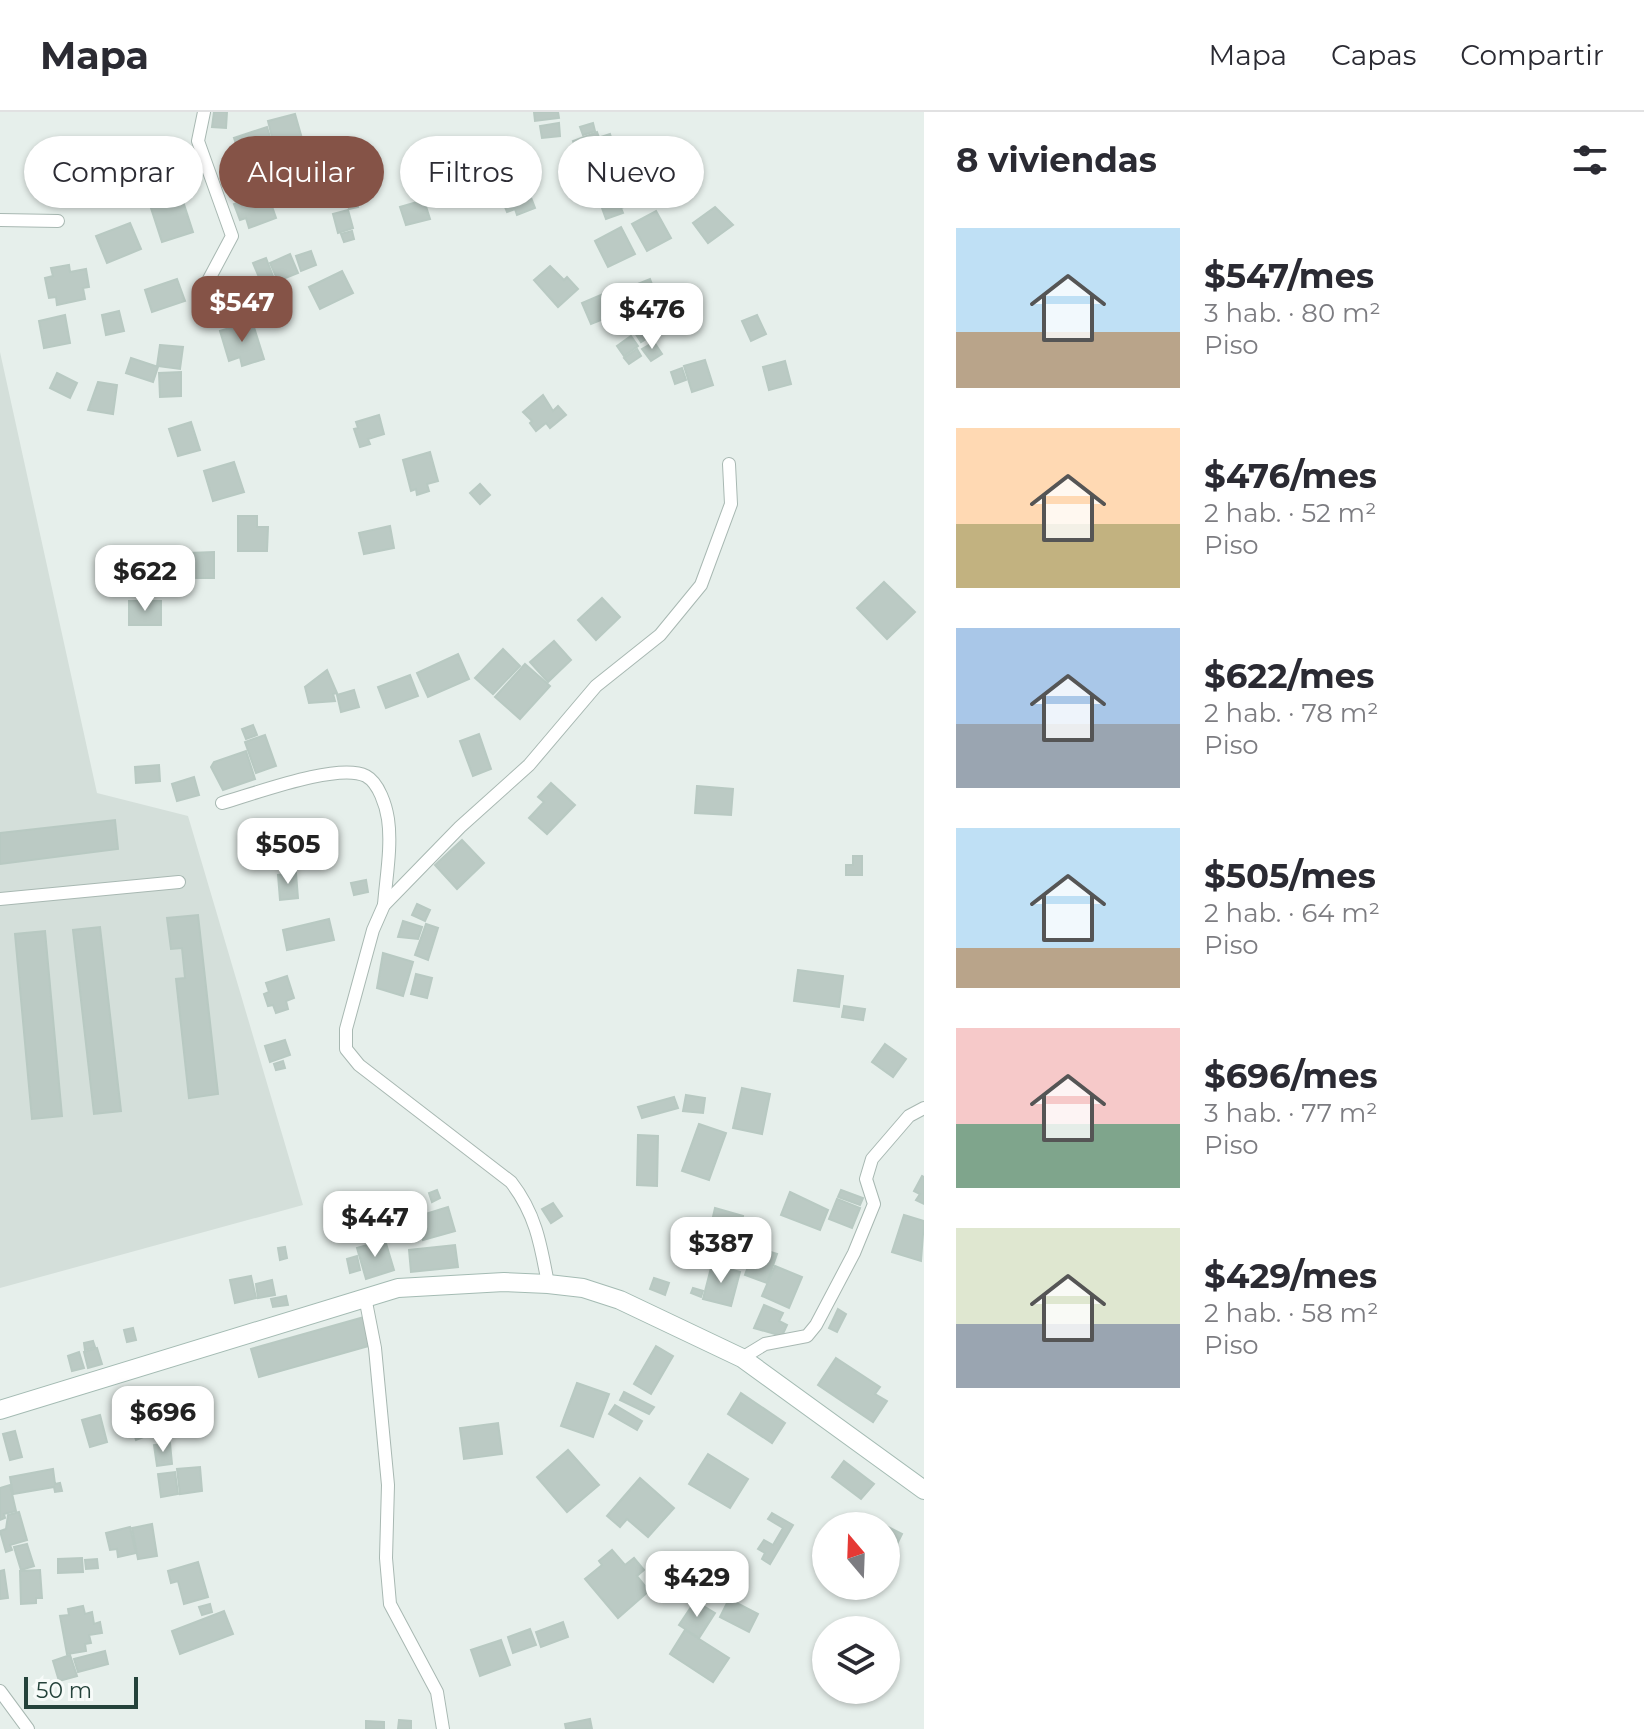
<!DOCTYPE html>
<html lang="es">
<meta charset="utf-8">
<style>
body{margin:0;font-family:Montserrat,sans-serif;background:#f7f7f7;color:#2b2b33;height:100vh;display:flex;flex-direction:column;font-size:30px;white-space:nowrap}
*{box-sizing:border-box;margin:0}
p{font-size:26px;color:#7c7c81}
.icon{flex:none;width:44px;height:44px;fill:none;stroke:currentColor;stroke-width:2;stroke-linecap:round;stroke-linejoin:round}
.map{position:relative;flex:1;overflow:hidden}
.side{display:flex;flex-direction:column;background:#fff;width:720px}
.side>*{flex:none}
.guide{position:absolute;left:24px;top:24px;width:760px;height:72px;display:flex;gap:16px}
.needle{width:52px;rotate:341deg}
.buttons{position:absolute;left:812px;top:1400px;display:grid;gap:16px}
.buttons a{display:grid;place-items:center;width:88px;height:88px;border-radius:50%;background:#fff;box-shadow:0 2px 6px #0004;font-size:40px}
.scale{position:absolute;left:24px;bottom:20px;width:114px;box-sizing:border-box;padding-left:8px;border:4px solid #24423a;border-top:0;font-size:22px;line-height:28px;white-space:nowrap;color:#24423a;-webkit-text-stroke:6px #f7fbf9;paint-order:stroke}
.price{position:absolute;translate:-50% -68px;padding:0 18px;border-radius:16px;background:#fff;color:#222;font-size:26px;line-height:52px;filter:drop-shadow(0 2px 4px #0008)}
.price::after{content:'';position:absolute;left:50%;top:48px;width:24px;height:18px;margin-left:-12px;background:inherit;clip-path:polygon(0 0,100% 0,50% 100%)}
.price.selected{background:#855347;color:#fff}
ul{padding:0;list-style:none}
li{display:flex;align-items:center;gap:24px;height:200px;padding:0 32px}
li span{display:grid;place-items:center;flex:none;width:224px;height:160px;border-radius:0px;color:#555}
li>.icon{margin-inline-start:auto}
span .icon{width:96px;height:96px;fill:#fffc;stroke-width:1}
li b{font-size:34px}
h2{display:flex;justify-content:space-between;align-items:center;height:96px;padding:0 32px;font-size:34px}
.tag{padding:0 28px;border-radius:36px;background:#fff;box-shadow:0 2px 6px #0004;font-size:28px;line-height:72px}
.tag.selected{background:#855347;color:#fff}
header{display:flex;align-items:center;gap:48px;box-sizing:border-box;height:112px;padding:0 40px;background:#fff;border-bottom:2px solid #e1e1e2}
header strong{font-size:38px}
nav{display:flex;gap:44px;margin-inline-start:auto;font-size:28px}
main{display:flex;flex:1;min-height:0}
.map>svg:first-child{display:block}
.built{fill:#d4dfda}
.building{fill:#bbcac4;stroke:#b8c9c2;stroke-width:2}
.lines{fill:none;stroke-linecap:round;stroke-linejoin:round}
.street-casing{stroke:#a8b8b2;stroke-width:14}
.secondary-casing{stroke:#a4bbb3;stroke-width:20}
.street{stroke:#fff;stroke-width:12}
.secondary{stroke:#fff;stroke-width:18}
</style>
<header>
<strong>Mapa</strong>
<nav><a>Mapa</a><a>Capas</a><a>Compartir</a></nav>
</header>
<main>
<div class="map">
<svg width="924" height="1617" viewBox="0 0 924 1617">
<rect width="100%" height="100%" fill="#e6efeb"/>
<path class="built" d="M 0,240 L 97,681 L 188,704 L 303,1093 L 0,1176 Z"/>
<g class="building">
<path d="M 214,0 L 227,0 L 226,16 L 212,15 Z"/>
<path d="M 534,0 L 558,0 L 559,6 L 535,9 Z"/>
<path d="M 295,2 L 303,30 L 275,37 L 268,9 Z"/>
<path d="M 559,11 L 560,24 L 542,26 L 540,14 Z"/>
<path d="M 593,11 L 595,19 L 583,23 L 580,15 Z"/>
<path d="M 267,15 L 276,44 L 272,45 L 275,55 L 250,63 L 248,56 L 238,59 L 232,40 L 238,38 L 234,26 Z"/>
<path d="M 597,20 L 604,39 L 580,48 L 573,29 Z"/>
<path d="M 610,22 L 613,31 L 604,34 L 601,25 Z"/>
<path d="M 75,43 L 102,53 L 94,74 L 67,64 Z"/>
<path d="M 343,64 L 344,87 L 317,88 L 316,66 Z"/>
<path d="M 360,64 L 361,71 L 349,73 L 348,65 Z"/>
<path d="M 623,69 L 632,92 L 621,96 L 623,101 L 606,107 L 598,85 L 614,79 L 612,74 Z"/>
<path d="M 525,70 L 535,96 L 517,103 L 515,97 L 507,100 L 499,80 Z"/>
<path d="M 370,74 L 373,82 L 362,85 L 360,78 Z"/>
<path d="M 180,80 L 193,120 L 162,130 L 149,90 Z"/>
<path d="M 267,80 L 276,106 L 249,116 L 246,106 L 240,108 L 234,92 Z"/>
<path d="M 357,87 L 358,95 L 349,97 L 347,89 Z"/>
<path d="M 424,88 L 430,107 L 406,113 L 400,95 Z"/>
<path d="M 715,95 L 733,113 L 708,131 L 693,111 Z"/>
<path d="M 348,98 L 353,116 L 338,121 L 333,102 Z"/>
<path d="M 656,99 L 671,126 L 647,139 L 632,112 Z"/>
<path d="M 130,111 L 141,137 L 107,151 L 96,124 Z"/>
<path d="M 621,115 L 635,142 L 608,155 L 595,129 Z"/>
<path d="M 352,119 L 354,127 L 344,130 L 341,122 Z"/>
<path d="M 311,139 L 316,153 L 301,159 L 296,144 Z"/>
<path d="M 290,142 L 298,161 L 278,169 L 270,151 Z"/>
<path d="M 266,146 L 276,172 L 264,177 L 253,151 Z"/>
<path d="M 69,153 L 70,160 L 86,157 L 89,175 L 83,176 L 85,187 L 57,193 L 56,185 L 49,186 L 45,166 L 53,164 L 51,156 Z"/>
<path d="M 550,154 L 564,168 L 567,165 L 578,177 L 558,195 L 534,168 Z"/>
<path d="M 342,159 L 353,181 L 320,197 L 309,175 Z"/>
<path d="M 177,167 L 185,189 L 152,200 L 145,178 Z"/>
<path d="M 650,167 L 658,188 L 633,198 L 625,177 Z"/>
<path d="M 622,179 L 629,199 L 617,203 L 610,183 Z"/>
<path d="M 603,182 L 611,204 L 591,212 L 582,191 Z"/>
<path d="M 119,199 L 124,219 L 106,223 L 102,203 Z"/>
<path d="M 651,199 L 663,216 L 641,230 L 630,213 Z"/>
<path d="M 65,203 L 70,231 L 44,236 L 39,209 Z"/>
<path d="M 757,203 L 766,222 L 751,229 L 742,209 Z"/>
<path d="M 252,209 L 264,247 L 242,254 L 240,245 L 229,249 L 220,219 Z"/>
<path d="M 631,224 L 638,234 L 624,244 L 617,234 Z"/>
<path d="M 654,230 L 662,242 L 651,249 L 642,237 Z"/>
<path d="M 160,233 L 183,235 L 180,257 L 157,254 Z"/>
<path d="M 637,237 L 641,244 L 629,252 L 624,246 Z"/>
<path d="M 131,246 L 158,255 L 153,270 L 126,261 Z"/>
<path d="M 705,248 L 713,273 L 692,280 L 684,254 Z"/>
<path d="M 785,249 L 791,272 L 769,278 L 763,255 Z"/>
<path d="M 682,256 L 686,268 L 675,272 L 671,260 Z"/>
<path d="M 181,260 L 181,284 L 160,285 L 159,261 Z"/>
<path d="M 57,261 L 77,271 L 70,286 L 50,276 Z"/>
<path d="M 98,270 L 117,273 L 113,302 L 88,298 Z"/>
<path d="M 543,283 L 553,299 L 558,294 L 566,303 L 550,316 L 546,311 L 536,319 L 530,311 L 532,309 L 523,300 Z"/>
<path d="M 379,303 L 384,322 L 368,327 L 370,332 L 360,335 L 354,317 L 358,316 L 356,310 Z"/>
<path d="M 191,310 L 200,338 L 178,344 L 169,317 Z"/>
<path d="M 430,340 L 438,369 L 427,372 L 429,379 L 417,383 L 416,377 L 411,379 L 403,348 Z"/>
<path d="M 234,350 L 244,380 L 213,389 L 204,359 Z"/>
<path d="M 480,372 L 490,383 L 480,392 L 470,381 Z"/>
<path d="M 238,404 L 257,404 L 257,415 L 268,415 L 267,439 L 238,439 Z"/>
<path d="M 390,414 L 394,436 L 364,442 L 359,421 Z"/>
<path d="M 214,440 L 214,466 L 189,466 L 188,441 Z"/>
<path d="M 884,470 L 915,500 L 887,527 L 857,496 Z"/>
<path d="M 602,486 L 620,505 L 596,528 L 578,508 Z"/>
<rect x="129" y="489" width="32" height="24"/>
<path d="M 554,529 L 571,548 L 548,570 L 530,550 Z"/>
<path d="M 503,537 L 520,554 L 493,582 L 475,566 Z"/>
<path d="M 458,542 L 469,567 L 428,585 L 417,561 Z"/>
<path d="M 525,552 L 550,574 L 520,607 L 495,585 Z"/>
<path d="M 327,558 L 337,581 L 333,582 L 335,589 L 309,591 L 305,575 Z"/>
<path d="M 410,563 L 418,584 L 386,596 L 378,575 Z"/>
<path d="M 354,578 L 359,595 L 341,600 L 337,583 Z"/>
<path d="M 253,613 L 257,623 L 246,627 L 242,617 Z"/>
<path d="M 479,622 L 491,657 L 473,664 L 460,629 Z"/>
<path d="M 265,623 L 276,654 L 256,661 L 245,630 Z"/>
<path d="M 246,639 L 255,667 L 223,678 L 211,655 L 214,650 Z"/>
<path d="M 159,653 L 160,669 L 136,671 L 135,655 Z"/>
<path d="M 194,665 L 199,683 L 177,689 L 172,672 Z"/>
<path d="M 551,671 L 575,693 L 547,722 L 529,706 L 544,690 L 538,685 Z"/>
<path d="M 697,674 L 733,677 L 731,703 L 695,701 Z"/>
<path d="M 115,708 L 118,737 L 0,752 L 0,721 Z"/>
<path d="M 462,728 L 484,751 L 457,777 L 435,753 Z"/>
<path d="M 853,744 L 862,744 L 862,763 L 846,763 L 846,753 L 853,753 Z"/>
<path d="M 296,761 L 298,786 L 280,788 L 278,763 Z"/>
<path d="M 366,768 L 368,780 L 354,783 L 351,771 Z"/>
<path d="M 417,792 L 430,798 L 425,809 L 412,803 Z"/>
<path d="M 198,803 L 218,982 L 189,986 L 176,867 L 185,866 L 182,836 L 171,837 L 167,806 Z"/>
<path d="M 329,807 L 334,828 L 287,838 L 283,818 Z"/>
<path d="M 403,809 L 422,815 L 418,827 L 398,825 Z"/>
<path d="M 426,812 L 438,816 L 428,848 L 415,843 Z"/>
<path d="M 100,815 L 121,999 L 94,1002 L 73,818 Z"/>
<path d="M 45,819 L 62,1004 L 32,1007 L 15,822 Z"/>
<path d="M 383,841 L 413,850 L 403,884 L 377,876 Z"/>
<path d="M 798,858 L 843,864 L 839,895 L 794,889 Z"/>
<path d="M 416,862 L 432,866 L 427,886 L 411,882 Z"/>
<path d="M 287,864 L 294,886 L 286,889 L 288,897 L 276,901 L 273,893 L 268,894 L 264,882 L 269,880 L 266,871 Z"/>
<path d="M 844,894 L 865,897 L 863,908 L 842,905 Z"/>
<path d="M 285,928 L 290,943 L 270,950 L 265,934 Z"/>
<path d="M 885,932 L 906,947 L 893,965 L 872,950 Z"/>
<path d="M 283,949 L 285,956 L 276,958 L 274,952 Z"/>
<path d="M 742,976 L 770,982 L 762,1022 L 733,1016 Z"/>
<path d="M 686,983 L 705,986 L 703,1001 L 683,999 Z"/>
<path d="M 674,985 L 678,996 L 642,1006 L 638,995 Z"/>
<path d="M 699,1012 L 726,1021 L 709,1068 L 682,1059 Z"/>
<path d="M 638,1023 L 658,1024 L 657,1074 L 637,1073 Z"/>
<path d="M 922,1064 L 924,1065 L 924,1092 L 916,1088 L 920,1082 L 914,1079 Z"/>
<path d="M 437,1078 L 440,1086 L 432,1090 L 429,1081 Z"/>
<path d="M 841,1078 L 863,1086 L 860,1093 L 838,1085 Z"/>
<path d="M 790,1080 L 828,1098 L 820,1118 L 781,1103 Z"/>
<path d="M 837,1087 L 860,1096 L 852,1116 L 829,1107 Z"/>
<path d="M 553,1091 L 562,1104 L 551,1111 L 542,1097 Z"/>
<path d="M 448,1095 L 455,1119 L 423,1128 L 416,1105 Z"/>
<path d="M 715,1096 L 743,1104 L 738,1125 L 721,1120 L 723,1112 L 712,1109 Z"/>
<path d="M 904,1103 L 924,1109 L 921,1149 L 892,1140 Z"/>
<path d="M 385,1128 L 394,1158 L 366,1167 L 357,1136 Z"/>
<path d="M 455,1133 L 458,1155 L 411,1160 L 409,1138 Z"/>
<path d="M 285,1135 L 287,1146 L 280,1148 L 278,1136 Z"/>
<path d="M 755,1135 L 777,1142 L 767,1171 L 745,1163 Z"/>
<path d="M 357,1144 L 360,1158 L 350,1161 L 347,1147 Z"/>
<path d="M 712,1152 L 740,1160 L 731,1194 L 703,1187 Z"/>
<path d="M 775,1154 L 802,1165 L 789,1196 L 762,1184 Z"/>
<path d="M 251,1164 L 256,1186 L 235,1191 L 230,1168 Z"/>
<path d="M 654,1166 L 669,1171 L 665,1183 L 650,1177 Z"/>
<path d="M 272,1168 L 275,1183 L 258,1186 L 256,1172 Z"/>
<path d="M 693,1176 L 703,1179 L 701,1185 L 691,1181 Z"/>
<path d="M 286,1184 L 288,1193 L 273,1195 L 271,1187 Z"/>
<path d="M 764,1193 L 783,1201 L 779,1209 L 787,1213 L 782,1224 L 754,1216 Z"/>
<path d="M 838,1197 L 846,1202 L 837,1220 L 829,1216 Z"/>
<path d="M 364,1205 L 372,1233 L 259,1265 L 251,1237 Z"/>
<path d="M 133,1216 L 136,1228 L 127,1230 L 124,1218 Z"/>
<path d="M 93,1229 L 95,1235 L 85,1238 L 84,1231 Z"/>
<path d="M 656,1234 L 673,1244 L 651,1282 L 634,1272 Z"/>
<path d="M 97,1236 L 102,1252 L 88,1256 L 84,1240 Z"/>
<path d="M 79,1240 L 84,1256 L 72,1259 L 68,1244 Z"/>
<path d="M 836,1246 L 880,1275 L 875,1282 L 887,1289 L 873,1310 L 818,1273 Z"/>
<path d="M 577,1271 L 609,1282 L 593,1325 L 561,1314 Z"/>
<path d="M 624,1280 L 654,1295 L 649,1302 L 620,1288 Z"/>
<path d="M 741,1281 L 785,1311 L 772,1331 L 728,1302 Z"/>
<path d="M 615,1293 L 642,1309 L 637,1318 L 609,1302 Z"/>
<path d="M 175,1301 L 181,1321 L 161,1327 L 155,1307 Z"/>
<path d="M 100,1303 L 107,1330 L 90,1335 L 82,1308 Z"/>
<path d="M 148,1305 L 154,1321 L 136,1328 L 131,1312 Z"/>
<path d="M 498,1311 L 502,1342 L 464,1347 L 460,1316 Z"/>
<path d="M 15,1319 L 22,1345 L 10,1348 L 3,1322 Z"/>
<path d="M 170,1331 L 172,1352 L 157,1354 L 154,1333 Z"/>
<path d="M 568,1338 L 599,1373 L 567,1400 L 537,1365 Z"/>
<path d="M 708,1342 L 748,1367 L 730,1396 L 689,1372 Z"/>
<path d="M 844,1349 L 874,1372 L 861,1387 L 832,1365 Z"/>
<path d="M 200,1355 L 202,1379 L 180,1382 L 177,1357 Z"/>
<path d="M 53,1357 L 55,1372 L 60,1371 L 62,1379 L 55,1380 L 54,1375 L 13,1382 L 10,1365 Z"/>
<path d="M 175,1360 L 178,1382 L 161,1385 L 158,1362 Z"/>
<path d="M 640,1366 L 674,1396 L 648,1425 L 627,1407 L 620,1415 L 607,1404 Z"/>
<path d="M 10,1373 L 16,1399 L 4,1402 L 5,1406 L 0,1408 L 0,1376 Z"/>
<path d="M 19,1400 L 27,1428 L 10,1433 L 12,1438 L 6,1440 L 0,1419 L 6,1417 L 8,1403 Z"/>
<path d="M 772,1401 L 793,1413 L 770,1452 L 762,1447 L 765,1441 L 758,1437 L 764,1428 L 773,1433 L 783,1416 L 768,1407 Z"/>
<path d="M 152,1412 L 157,1444 L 138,1447 L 132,1416 Z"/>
<path d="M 886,1414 L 902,1422 L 893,1440 L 886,1436 Z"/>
<path d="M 130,1415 L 136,1441 L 118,1445 L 117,1437 L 110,1438 L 106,1421 Z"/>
<path d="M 27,1432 L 34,1454 L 21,1458 L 14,1435 Z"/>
<path d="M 612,1438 L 625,1453 L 634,1446 L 644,1458 L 637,1464 L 649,1479 L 618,1506 L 585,1467 L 602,1453 L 599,1449 Z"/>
<path d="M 720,1443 L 730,1450 L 734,1445 L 744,1452 L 728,1474 L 708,1460 Z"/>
<path d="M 82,1446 L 83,1460 L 58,1461 L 58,1447 Z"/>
<path d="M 97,1447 L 98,1456 L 86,1457 L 85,1448 Z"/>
<path d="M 198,1450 L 208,1485 L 184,1492 L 178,1469 L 171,1471 L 168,1459 Z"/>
<path d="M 4,1458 L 8,1486 L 0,1487 L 0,1459 Z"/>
<path d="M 40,1458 L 42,1486 L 36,1486 L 36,1491 L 21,1492 L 20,1459 Z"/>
<path d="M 729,1487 L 758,1502 L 749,1520 L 720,1505 Z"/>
<path d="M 695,1489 L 715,1501 L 699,1526 L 679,1513 Z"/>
<path d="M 210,1492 L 212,1500 L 202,1503 L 199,1495 Z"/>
<path d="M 83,1494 L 85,1502 L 92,1500 L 94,1512 L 100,1510 L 102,1521 L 89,1523 L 91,1531 L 85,1532 L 86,1539 L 67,1542 L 60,1504 L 69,1503 L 68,1497 Z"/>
<path d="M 224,1499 L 233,1522 L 180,1542 L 172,1519 Z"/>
<path d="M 563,1510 L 568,1525 L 541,1535 L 536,1520 Z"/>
<path d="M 530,1517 L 536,1533 L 513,1541 L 508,1525 Z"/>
<path d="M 685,1518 L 729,1546 L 713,1570 L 670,1542 Z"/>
<path d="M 501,1528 L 510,1553 L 480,1564 L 471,1538 Z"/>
<path d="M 105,1539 L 108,1552 L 78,1560 L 74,1547 Z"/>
<path d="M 70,1543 L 77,1564 L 59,1569 L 53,1549 Z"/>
<path d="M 590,1607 L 592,1617 L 566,1617 L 565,1612 Z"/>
<path d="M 399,1608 L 411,1609 L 411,1617 L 398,1617 Z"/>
<path d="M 366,1609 L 384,1610 L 384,1617 L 366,1617 Z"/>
</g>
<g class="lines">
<g class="street-casing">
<g id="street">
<path d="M 204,0 L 198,29 L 232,124 L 208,169"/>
<path d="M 0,108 L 58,109"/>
<path d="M 222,691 C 254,682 338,650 366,664 C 379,671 386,694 388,707 C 392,734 386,766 384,793"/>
<path d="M 0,787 L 179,770"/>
<path d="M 548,1172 C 541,1134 536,1102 511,1070 L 359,953 L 346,937 L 346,917 L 373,818 L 384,793 L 460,715 L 529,653 L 596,574 L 660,523 L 701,473 L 731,392 L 729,352"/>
<path d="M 365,1185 L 375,1236 L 388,1373 L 386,1446 L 390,1492 L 437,1580 L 443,1617"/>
<path d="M 742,1246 L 765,1232 L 807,1224 L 816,1213 L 854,1141 L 874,1092 L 866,1067 L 872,1047 L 909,1004 L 924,996"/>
<path d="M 0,1579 L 28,1617"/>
</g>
</g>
<g class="secondary-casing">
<path id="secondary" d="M 0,1298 L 398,1176 L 504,1170 L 548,1172 L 583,1176 L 620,1188 L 742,1246 L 924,1378"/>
</g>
<use href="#street" class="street"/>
<use href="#secondary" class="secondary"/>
</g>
</svg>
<div class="buttons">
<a><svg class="needle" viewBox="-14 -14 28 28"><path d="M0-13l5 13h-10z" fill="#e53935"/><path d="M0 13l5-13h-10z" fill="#7c7c81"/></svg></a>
<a><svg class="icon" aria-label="layers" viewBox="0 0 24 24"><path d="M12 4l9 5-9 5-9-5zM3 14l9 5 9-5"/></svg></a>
</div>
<div class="scale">50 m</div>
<b class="price selected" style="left:242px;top:232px">$547</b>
<b class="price" style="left:652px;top:239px">$476</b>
<b class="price" style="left:145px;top:501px">$622</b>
<b class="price" style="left:288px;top:774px">$505</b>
<b class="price" style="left:375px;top:1147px">$447</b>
<b class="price" style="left:721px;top:1173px">$387</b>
<b class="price" style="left:163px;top:1342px">$696</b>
<b class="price" style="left:697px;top:1507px">$429</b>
<div class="guide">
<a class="tag">Comprar</a>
<a class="tag selected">Alquilar</a>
<a class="tag">Filtros</a>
<a class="tag">Nuevo</a>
</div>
</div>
<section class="side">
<h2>8 viviendas<svg class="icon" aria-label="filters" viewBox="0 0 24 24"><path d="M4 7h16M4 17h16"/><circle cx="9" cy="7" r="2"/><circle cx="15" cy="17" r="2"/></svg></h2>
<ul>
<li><span style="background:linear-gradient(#bfe0f5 65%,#b9a48a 0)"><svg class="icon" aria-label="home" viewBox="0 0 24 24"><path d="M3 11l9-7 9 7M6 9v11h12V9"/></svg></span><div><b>$547/mes</b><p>3 hab. · 80 m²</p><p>Piso</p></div></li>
<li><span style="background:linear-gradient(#ffd9b3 60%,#c2b280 0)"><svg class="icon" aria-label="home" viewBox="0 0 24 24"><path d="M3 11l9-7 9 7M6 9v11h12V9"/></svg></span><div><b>$476/mes</b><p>2 hab. · 52 m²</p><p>Piso</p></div></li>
<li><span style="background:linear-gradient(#a9c7e8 60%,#9aa5b1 0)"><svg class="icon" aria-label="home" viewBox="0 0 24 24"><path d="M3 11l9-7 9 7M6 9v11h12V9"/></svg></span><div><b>$622/mes</b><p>2 hab. · 78 m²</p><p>Piso</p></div></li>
<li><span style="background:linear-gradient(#bfe0f5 75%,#b9a48a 0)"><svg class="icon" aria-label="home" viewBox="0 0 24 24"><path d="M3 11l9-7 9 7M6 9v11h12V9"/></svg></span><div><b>$505/mes</b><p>2 hab. · 64 m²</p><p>Piso</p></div></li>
<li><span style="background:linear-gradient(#f6c9c9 60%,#7fa58c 0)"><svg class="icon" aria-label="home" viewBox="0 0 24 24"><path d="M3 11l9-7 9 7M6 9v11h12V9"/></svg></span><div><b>$696/mes</b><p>3 hab. · 77 m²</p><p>Piso</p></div></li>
<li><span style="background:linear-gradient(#dfe7d0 60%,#9aa5b1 0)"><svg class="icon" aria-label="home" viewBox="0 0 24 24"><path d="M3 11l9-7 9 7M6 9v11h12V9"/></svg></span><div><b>$429/mes</b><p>2 hab. · 58 m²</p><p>Piso</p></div></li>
</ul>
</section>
</main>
